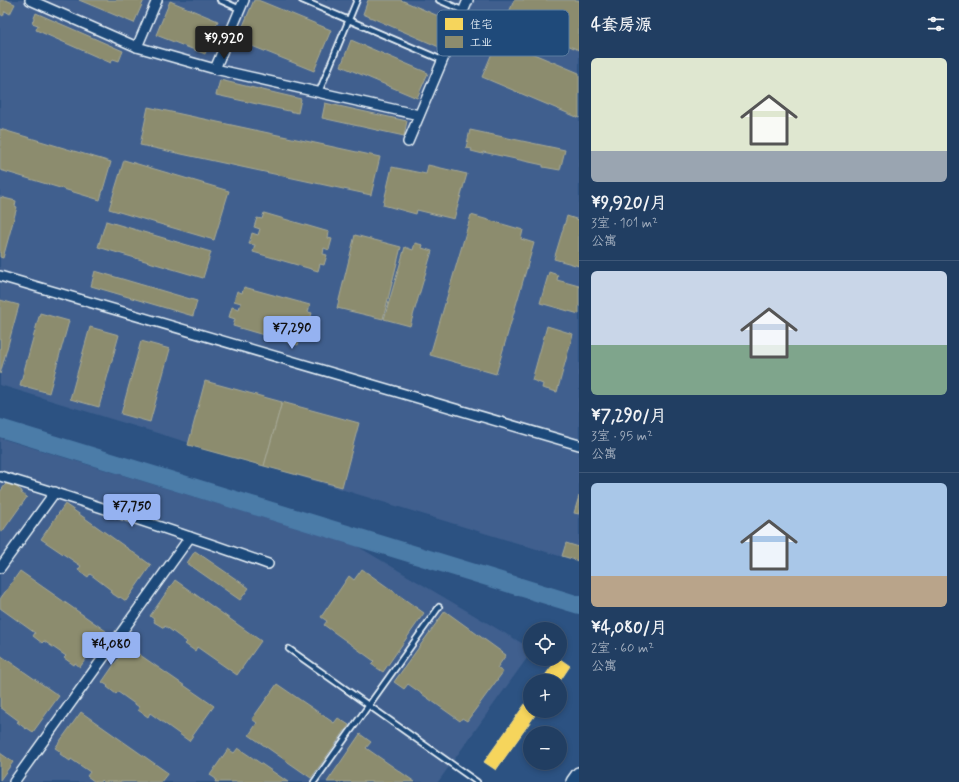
<!DOCTYPE html>
<html lang="zh">
<meta charset="utf-8">
<style>
body{margin:0;font-family:Mynerve,"LXGW WenKai TC",sans-serif;background:#2d496b;color:#f1f3f6;height:100vh;display:flex;flex-direction:column;font-size:15px;white-space:nowrap}
*{box-sizing:border-box;margin:0}
p{font-size:13px;color:#a2aebe}
.icon{flex:none;width:22px;height:22px;fill:none;stroke:currentColor;stroke-width:2;stroke-linecap:round;stroke-linejoin:round}
.map{position:relative;flex:1;overflow:hidden}
.side{display:flex;flex-direction:column;background:#213e62;width:380px}
.side>*{flex:none}
.fabs{position:absolute;left:523px;top:622px;display:grid;gap:8px}
.fabs a{display:grid;place-items:center;width:44px;height:44px;border-radius:50%;background:#213e62;box-shadow:0 2px 6px #0003,0 0 0 1px #3e5777;font-size:20px}
.price{position:absolute;translate:-50% -34px;padding:0 9px;border-radius:4px;background:#95b2f1;color:#111;font-size:13px;line-height:26px;filter:drop-shadow(0 1px 2px #0008)}
.price::after{content:'';position:absolute;left:50%;top:24px;width:12px;height:9px;margin-left:-6px;background:inherit;clip-path:polygon(0 0,100% 0,50% 100%)}
.price.selected{background:#222;color:#fff}
ul{padding:0;list-style:none}
li{display:grid;align-content:center;gap:8px;height:212px;padding:0 12px}
li+li{border-top:1px solid #3e5777}
li span{display:grid;place-items:center;height:124px;border-radius:6px;color:#555}
li>.icon{margin-inline-start:auto}
span .icon{width:72px;height:72px;fill:#fffc;stroke-width:1}
li b{font-size:17px}
h2{display:flex;justify-content:space-between;align-items:center;height:48px;padding:0 12px;font-size:17px}
main{display:flex;flex:1;min-height:0}
.map>svg:first-child{display:block}
.built{fill:#3f5f8e}
.homes{fill:#f6d55c;stroke:#f2dd8b}
.industry{fill:#8c8c6e;stroke:#a8aa97}
.lines{fill:none;stroke-linecap:round;stroke-linejoin:round}
.river{stroke:#4b7ca8;stroke-width:18}
.service-casing{stroke:#e8f1f8;stroke-width:8}
.minor-casing{stroke:#e8f1f8;stroke-width:12}
.primary-casing{stroke:#e8f1f8;stroke-width:18}
.service{stroke:#1f4a7a;stroke-width:4.5}
.minor{stroke:#1f4a7a;stroke-width:9}
.primary{stroke:#1f4a7a;stroke-width:15}
.key{fill:#1f4a7a;stroke:#5b7ca0;stroke-width:1}
.key-label{font-size:11px;fill:#e8f1f8}
</style>
<main>
<div class="map">
<svg width="579" height="782" viewBox="0 0 579 782">
<rect width="100%" height="100%" fill="#2c5282"/>
<filter id="ink" filterUnits="userSpaceOnUse"><feTurbulence type="fractalNoise" baseFrequency=".025" numOctaves="2"/><feDisplacementMap in="SourceGraphic" scale="8" xChannelSelector="R" yChannelSelector="G"/><feConvolveMatrix kernelMatrix="1 2 1 2 8 2 1 2 1" color-interpolation-filters="sRGB"/></filter>
<g filter="url(#ink)">
<g class="built">
<path d="M 0,0 L 579,0 L 579,562 L 0,385 Z"/>
<path d="M 0,438 L 357,546 L 530,648 L 530,654 L 438,782 L 0,782 Z"/>
</g>
<g class="homes">
<path d="M 557,659 L 560,659 L 570,666 L 560,681 L 541,681 Z"/>
<path d="M 530,697 L 530,711 L 538,711 L 496,770 L 484,762 Z"/>
</g>
<g class="industry">
<path d="M 0,0 L 6,0 L 15,4 L 10,14 L 5,11 L 3,16 L 0,14 Z"/>
<path d="M 79,0 L 144,0 L 134,23 Z"/>
<path d="M 254,0 L 258,0 L 331,30 L 314,71 L 237,40 Z"/>
<path d="M 368,0 L 401,0 L 450,21 L 439,47 L 363,14 Z"/>
<path d="M 514,0 L 579,0 L 579,50 L 506,20 Z"/>
<path d="M 170,1 L 218,21 L 205,54 L 156,35 Z"/>
<path d="M 36,13 L 123,51 L 119,61 L 113,59 L 111,63 L 36,30 L 38,25 L 32,23 Z"/>
<path d="M 498,39 L 579,73 L 579,118 L 482,77 Z"/>
<path d="M 351,40 L 428,73 L 417,98 L 341,66 Z"/>
<path d="M 220,80 L 301,99 L 298,113 L 216,95 Z"/>
<path d="M 325,103 L 407,121 L 404,136 L 322,118 Z"/>
<path d="M 148,107 L 380,157 L 371,195 L 140,145 Z"/>
<path d="M 0,129 L 111,162 L 100,200 L 0,170 Z"/>
<path d="M 470,130 L 565,150 L 560,170 L 543,167 L 543,165 L 483,152 L 483,154 L 471,151 L 472,149 L 466,148 Z"/>
<path d="M 124,160 L 229,191 L 214,240 L 109,209 Z"/>
<path d="M 428,165 L 467,174 L 454,219 L 417,210 L 416,214 L 383,205 L 392,167 L 426,174 Z"/>
<path d="M 0,197 L 16,201 L 15,206 L 17,207 L 3,258 L 0,257 Z"/>
<path d="M 264,213 L 329,232 L 328,238 L 332,239 L 329,250 L 324,248 L 323,254 L 327,255 L 324,265 L 320,264 L 318,271 L 253,252 L 255,245 L 249,244 L 252,233 L 258,235 L 260,229 L 254,227 L 257,218 L 262,219 Z"/>
<path d="M 471,215 L 523,230 L 521,239 L 534,243 L 496,374 L 430,355 Z"/>
<path d="M 567,216 L 579,220 L 579,266 L 554,259 Z"/>
<path d="M 106,221 L 211,252 L 203,278 L 98,247 Z"/>
<path d="M 355,235 L 401,247 L 383,319 L 337,308 Z"/>
<path d="M 415,243 L 423,245 L 422,248 L 432,251 L 410,326 L 384,319 L 405,247 L 413,250 Z"/>
<path d="M 95,271 L 197,301 L 193,316 L 91,286 Z"/>
<path d="M 549,272 L 558,275 L 557,280 L 579,286 L 579,314 L 540,303 Z"/>
<path d="M 244,287 L 310,305 L 308,312 L 312,313 L 309,323 L 305,322 L 303,328 L 308,329 L 305,339 L 300,338 L 298,345 L 233,326 L 235,319 L 229,317 L 232,307 L 239,309 L 241,303 L 234,301 L 237,291 L 242,293 Z"/>
<path d="M 0,300 L 19,305 L 0,374 Z"/>
<path d="M 40,313 L 69,321 L 49,393 L 20,385 Z"/>
<path d="M 547,326 L 573,334 L 557,392 L 542,388 L 543,384 L 532,380 Z"/>
<path d="M 90,327 L 119,335 L 99,407 L 70,399 Z"/>
<path d="M 141,341 L 170,349 L 150,422 L 121,414 Z"/>
<path d="M 205,381 L 282,402 L 264,466 L 188,445 Z"/>
<path d="M 282,402 L 359,423 L 342,487 L 264,466 Z"/>
<path d="M 8,481 L 22,491 L 21,493 L 27,497 L 2,532 L 0,531 L 0,492 Z"/>
<path d="M 579,496 L 579,514 L 574,513 Z"/>
<path d="M 65,504 L 151,565 L 126,601 L 120,597 L 119,598 L 110,592 L 111,590 L 90,574 L 88,577 L 78,570 L 81,566 L 41,539 Z"/>
<path d="M 566,543 L 579,547 L 579,561 L 562,556 Z"/>
<path d="M 195,551 L 249,588 L 240,600 L 187,563 Z"/>
<path d="M 362,569 L 424,613 L 383,672 L 371,664 L 374,661 L 324,625 L 327,621 L 321,617 L 349,576 L 354,580 Z"/>
<path d="M 20,571 L 106,631 L 80,667 L 75,663 L 74,665 L 64,658 L 66,656 L 44,641 L 42,643 L 33,636 L 35,633 L 0,608 L 0,599 Z"/>
<path d="M 175,580 L 261,641 L 237,675 L 197,647 L 195,651 L 185,644 L 187,642 L 165,626 L 164,628 L 154,622 L 155,620 L 150,616 Z"/>
<path d="M 445,611 L 506,655 L 497,668 L 503,672 L 467,721 L 462,718 L 460,721 L 408,684 L 404,689 L 394,682 Z"/>
<path d="M 127,646 L 214,706 L 189,741 L 150,713 L 148,717 L 138,710 L 139,707 L 118,692 L 116,694 L 107,687 L 108,686 L 102,682 Z"/>
<path d="M 0,655 L 59,696 L 33,732 L 27,728 L 26,729 L 17,722 L 19,721 L 0,707 Z"/>
<path d="M 277,684 L 334,723 L 338,718 L 349,725 L 311,778 L 249,735 L 257,723 L 252,719 Z"/>
<path d="M 81,712 L 168,773 L 161,782 L 103,782 L 101,780 L 100,782 L 95,782 L 87,776 L 90,772 L 71,759 L 70,761 L 60,754 L 61,752 L 55,748 Z"/>
<path d="M 360,734 L 371,742 L 366,748 L 415,782 L 327,782 Z"/>
<path d="M 238,748 L 288,782 L 215,782 L 216,779 L 210,775 L 228,749 L 234,753 Z"/>
<path d="M 0,753 L 13,762 L 0,780 Z"/>
</g>
<g class="lines">
<path class="river" d="M 0,428 L 579,605"/>
<g class="service-casing">
<g id="service">
<path d="M 220,0 L 240,9"/>
<path d="M 302,0 L 442,60"/>
<path d="M 439,0 L 464,11"/>
<path d="M 319,92 L 357,0"/>
<path d="M 289,649 L 477,782"/>
<path d="M 314,782 L 439,607"/>
</g>
</g>
<g class="minor-casing">
<g id="minor">
<path d="M 30,0 L 137,47 L 215,69 L 419,115"/>
<path d="M 137,47 L 157,0"/>
<path d="M 215,69 L 244,0"/>
<path d="M 408,142 L 468,0"/>
<path d="M 0,276 L 579,445"/>
<path d="M 0,476 C 90,503 180,533 268,564"/>
<path d="M 0,568 L 55,492"/>
<path d="M 14,782 L 190,537"/>
</g>
</g>
<g class="primary-casing">
<path id="primary" d="M 574,782 L 579,775"/>
</g>
<use href="#service" class="service"/>
<use href="#minor" class="minor"/>
<use href="#primary" class="primary"/>
</g>
</g>
<rect x="437" y="10" width="132" height="46" rx="6" class="key"/>
<rect x="445" y="18" width="18" height="12" fill="#f6d55c"/>
<rect x="445" y="36" width="18" height="12" fill="#8c8c6e"/>
<g class="key-label">
<text x="470" y="28">住宅</text>
<text x="470" y="46">工业</text>
</g>
</svg>
<div class="fabs">
<a><svg class="icon" aria-label="locate" viewBox="0 0 24 24"><circle cx="12" cy="12" r="6"/><path d="M12 2v4M12 18v4M2 12h4M18 12h4"/></svg></a>
<a>+</a>
<a>−</a>
</div>
<b class="price selected" style="left:224px;top:60px">¥9,920</b>
<b class="price" style="left:292px;top:350px">¥7,290</b>
<b class="price" style="left:132px;top:528px">¥7,750</b>
<b class="price" style="left:111px;top:666px">¥4,080</b>
</div>
<section class="side">
<h2>4套房源<svg class="icon" aria-label="filters" viewBox="0 0 24 24"><path d="M4 7h16M4 17h16"/><circle cx="9" cy="7" r="2"/><circle cx="15" cy="17" r="2"/></svg></h2>
<ul>
<li><span style="background:linear-gradient(#dfe7d0 75%,#9aa5b1 0)"><svg class="icon" aria-label="home" viewBox="0 0 24 24"><path d="M3 11l9-7 9 7M6 9v11h12V9"/></svg></span><div><b>¥9,920/月</b><p>3室 · 101 m²</p><p>公寓</p></div></li>
<li><span style="background:linear-gradient(#c9d6e8 60%,#7fa58c 0)"><svg class="icon" aria-label="home" viewBox="0 0 24 24"><path d="M3 11l9-7 9 7M6 9v11h12V9"/></svg></span><div><b>¥7,290/月</b><p>3室 · 95 m²</p><p>公寓</p></div></li>
<li><span style="background:linear-gradient(#a9c7e8 75%,#b9a48a 0)"><svg class="icon" aria-label="home" viewBox="0 0 24 24"><path d="M3 11l9-7 9 7M6 9v11h12V9"/></svg></span><div><b>¥4,080/月</b><p>2室 · 60 m²</p><p>公寓</p></div></li>
</ul>
</section>
</main>
